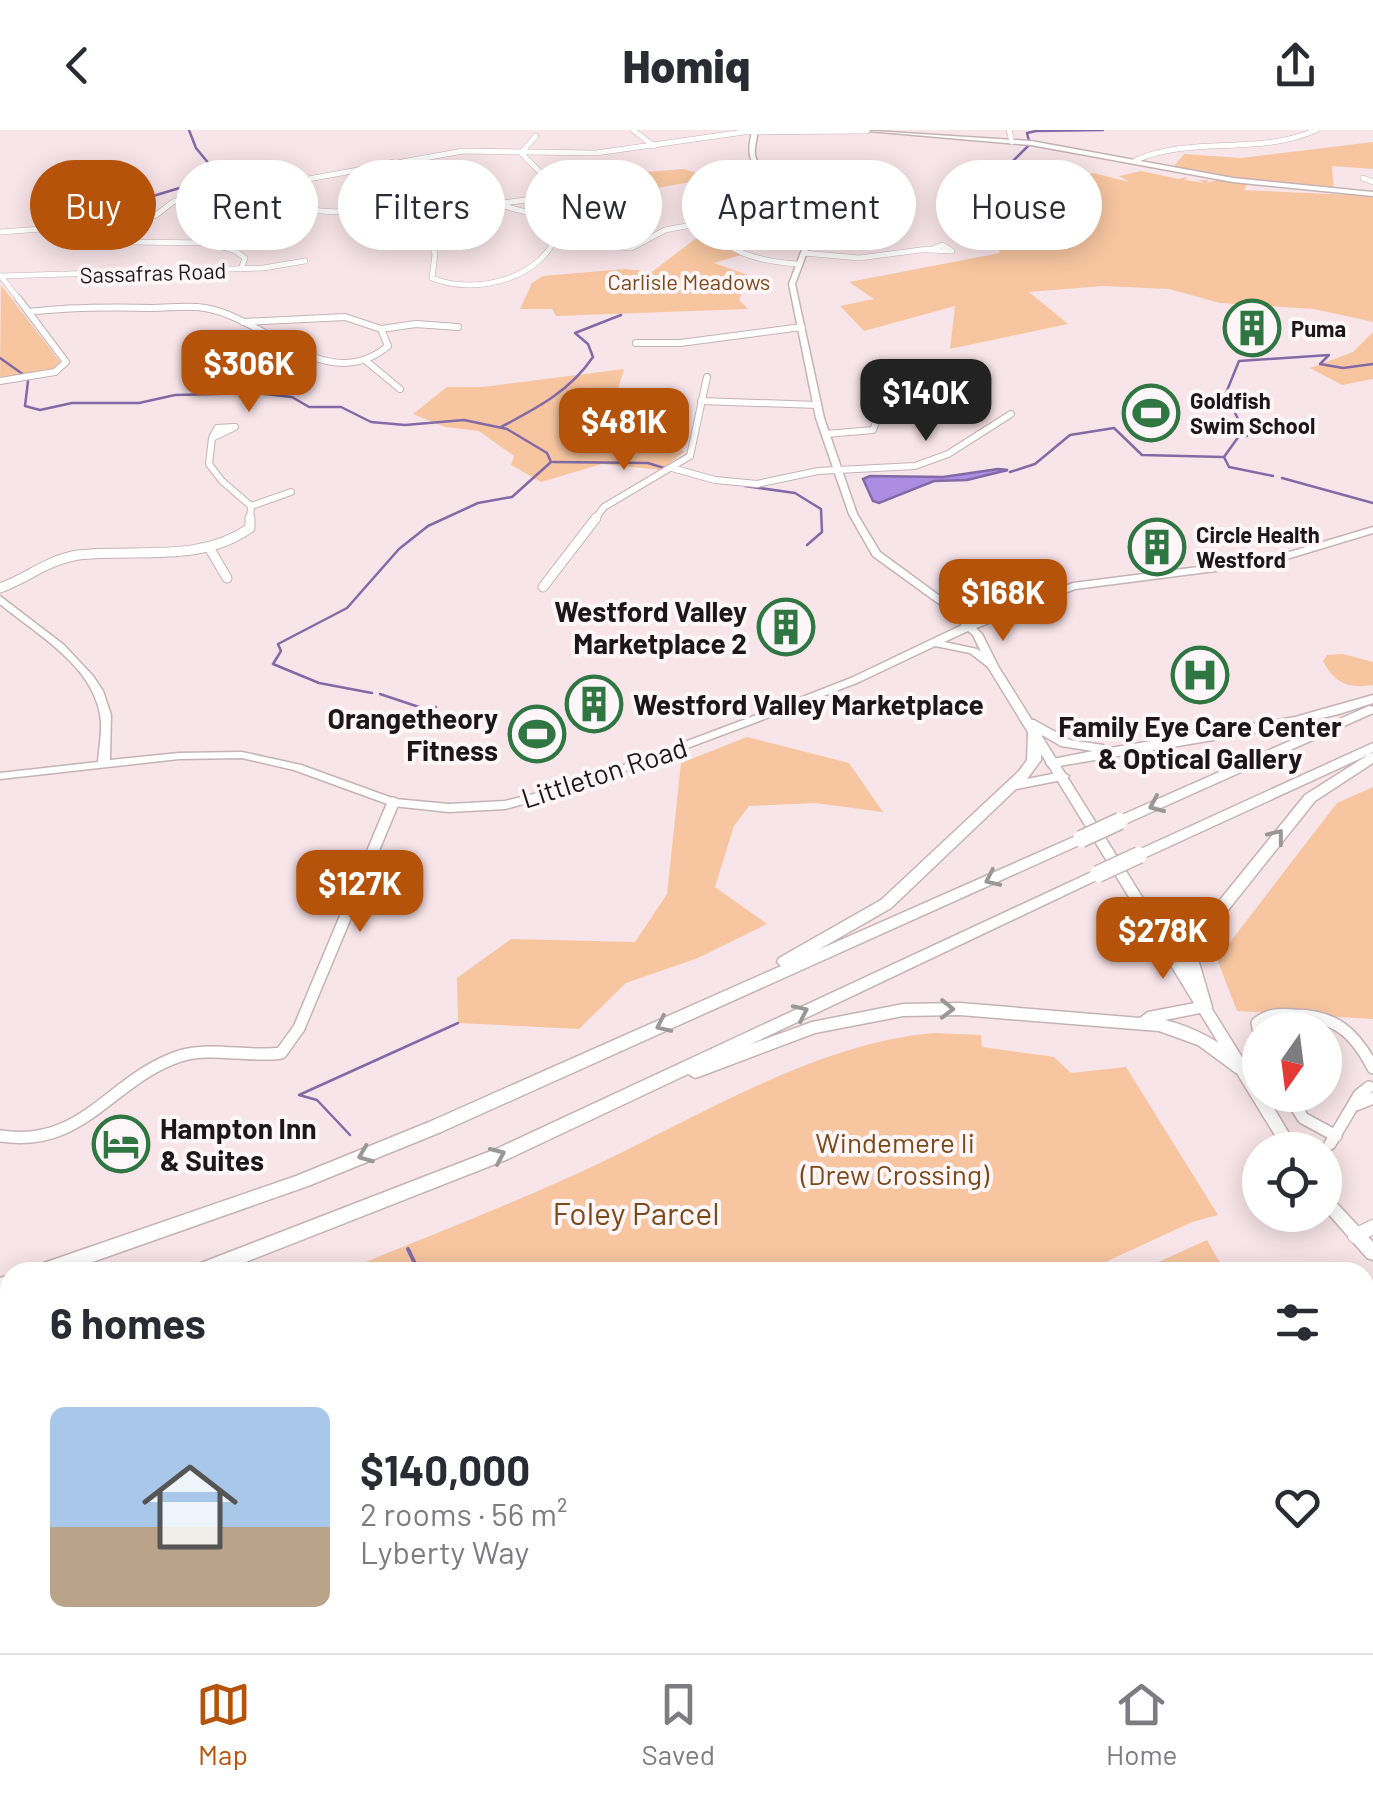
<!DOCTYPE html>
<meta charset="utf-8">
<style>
body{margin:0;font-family:Barlow,sans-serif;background:#f2f2f3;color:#2b2b33;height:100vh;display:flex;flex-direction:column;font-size:38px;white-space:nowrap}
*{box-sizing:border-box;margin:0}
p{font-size:32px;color:#7c7c81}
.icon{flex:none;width:55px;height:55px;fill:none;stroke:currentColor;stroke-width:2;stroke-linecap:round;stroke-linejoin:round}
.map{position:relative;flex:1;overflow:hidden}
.details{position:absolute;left:0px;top:1132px;width:1375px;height:392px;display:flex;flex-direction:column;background:#fff;border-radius:30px 30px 0 0;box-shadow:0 5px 25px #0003}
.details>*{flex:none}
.top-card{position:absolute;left:30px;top:30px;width:1315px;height:90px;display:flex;gap:20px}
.needle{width:65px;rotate:194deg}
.tools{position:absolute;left:1242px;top:882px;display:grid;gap:20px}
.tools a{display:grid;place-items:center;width:100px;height:100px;border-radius:50%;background:#fff;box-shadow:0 5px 25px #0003;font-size:50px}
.price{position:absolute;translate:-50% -85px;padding:0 22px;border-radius:20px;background:#b45309;color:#fff;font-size:32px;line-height:65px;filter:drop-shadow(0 2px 5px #0008)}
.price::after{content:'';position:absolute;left:50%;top:60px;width:30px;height:22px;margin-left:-15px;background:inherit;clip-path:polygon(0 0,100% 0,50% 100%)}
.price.active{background:#222;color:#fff}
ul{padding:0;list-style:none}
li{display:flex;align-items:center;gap:30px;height:250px;padding:0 50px}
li+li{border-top:2px solid #e1e1e2}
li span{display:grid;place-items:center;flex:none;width:280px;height:200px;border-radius:15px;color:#555}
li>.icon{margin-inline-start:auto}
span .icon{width:120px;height:120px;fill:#fffc;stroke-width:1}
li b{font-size:42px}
h2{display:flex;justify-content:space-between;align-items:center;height:120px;padding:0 50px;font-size:42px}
.chip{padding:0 35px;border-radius:45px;background:#fff;box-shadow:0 5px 25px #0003;font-size:35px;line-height:90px}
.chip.active{background:#b45309;color:#fff}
header{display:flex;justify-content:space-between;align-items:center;height:130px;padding:0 50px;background:#fff;font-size:45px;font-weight:800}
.menu{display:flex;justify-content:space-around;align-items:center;height:140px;border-top:2px solid #e1e1e2;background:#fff;font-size:28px;color:#7c7c81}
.menu a{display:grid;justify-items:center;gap:5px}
.menu .active{color:#b45309}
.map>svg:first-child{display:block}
.green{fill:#f7c6a0}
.water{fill:#ad8de3;stroke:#826aa6;stroke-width:2.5}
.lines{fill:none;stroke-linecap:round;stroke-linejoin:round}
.stream-far1{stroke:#826aa6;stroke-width:2.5}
.stream{stroke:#826aa6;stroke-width:4}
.minor-far4-casing{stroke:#c4b2b7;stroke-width:6}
.minor-far3-casing{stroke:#c4b2b7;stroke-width:8}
.minor-far2-casing{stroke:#c4b2b7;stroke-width:11}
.minor-far1-casing{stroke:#c4b2b7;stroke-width:14}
.minor-casing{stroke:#c4b2b7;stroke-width:16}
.major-casing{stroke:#c4b2b7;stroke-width:3}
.highway-casing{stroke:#c4b2b7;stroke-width:3}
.minor-far4{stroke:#fff;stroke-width:5}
.minor-far3{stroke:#fff;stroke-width:6}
.minor-far2{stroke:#fff;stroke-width:9}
.minor-far1{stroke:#fff;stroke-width:11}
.minor{stroke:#fff;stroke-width:14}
.major{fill:#fff;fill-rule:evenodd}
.highway{fill:#fff;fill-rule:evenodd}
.highway-bridge-casing{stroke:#c4b2b7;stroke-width:19;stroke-linecap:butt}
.highway-bridge{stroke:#fff;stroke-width:16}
.oneway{stroke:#999798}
.labels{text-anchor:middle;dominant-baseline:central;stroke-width:8;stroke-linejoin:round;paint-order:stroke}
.far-street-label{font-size:22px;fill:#1d1719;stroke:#fef6f8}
.far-park-label{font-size:22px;fill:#7c4918;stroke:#fef6f8}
.far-poi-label{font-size:22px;font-weight:bold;fill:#1d1719;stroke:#fef6f8;text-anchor:start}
.poi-label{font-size:28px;font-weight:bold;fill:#1d1719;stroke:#fef6f8;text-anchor:end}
.street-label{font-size:28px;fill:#1d1719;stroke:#fef6f8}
.park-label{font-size:28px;fill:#7c4918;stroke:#fef6f8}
.near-park-label{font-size:32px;fill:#7c4918;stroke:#fef6f8}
</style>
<header><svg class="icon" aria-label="back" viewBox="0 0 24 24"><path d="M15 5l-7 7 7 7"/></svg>Homiq<svg class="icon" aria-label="share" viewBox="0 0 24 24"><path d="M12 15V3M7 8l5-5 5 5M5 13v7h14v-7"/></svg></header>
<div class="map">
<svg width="1373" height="1523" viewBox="0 0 1373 1523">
<rect width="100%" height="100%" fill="#f8e5ea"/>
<g class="green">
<path d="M 1373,12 L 1373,39 L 1332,36 L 1334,61 L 1234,49 L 1174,36 L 1184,24 L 1241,28 Z"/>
<path d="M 684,39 L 742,58 L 741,68 L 786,67 L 815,93 L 808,117 L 770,110 L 760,94 L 759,73 L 723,73 L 735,70 L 734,58 L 707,49 L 657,58 L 616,53 L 620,44 Z"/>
<path d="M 1141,41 L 1179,49 L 1187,47 L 1185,50 L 1205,53 L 1198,50 L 1209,50 L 1206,53 L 1220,49 L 1248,53 L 1244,60 C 1285,62 1329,64 1373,66 L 1373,192 L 1314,179 L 1220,173 L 1169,159 L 1103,156 L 1029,162 L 1068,194 L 950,219 L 955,176 L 864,201 L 840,176 L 874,169 L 849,152 L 1000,123 L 992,103 L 973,80 L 1093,43 L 1129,52 L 1119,46 Z"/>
<path d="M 711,107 L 741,125 L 714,133 L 748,145 L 739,170 L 748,179 L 556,186 L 552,179 L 520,179 L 532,153 L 543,146 L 625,139 L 652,142 L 695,109 Z"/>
<path d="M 1,155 L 61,233 L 53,240 L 0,249 Z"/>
<path d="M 1373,202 L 1373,249 L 1342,255 L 1310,238 L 1353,222 Z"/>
<path d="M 624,239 L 602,313 L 685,321 L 661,340 L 602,334 L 541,352 L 511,335 L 514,326 L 479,301 L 445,297 L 413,284 L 447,257 L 483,257 Z"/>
<path d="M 1343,524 L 1373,532 L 1373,555 C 1349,559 1334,553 1323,531 L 1327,525 Z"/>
<path d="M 747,607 L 849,633 L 883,682 L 815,673 L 749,676 L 734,696 L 715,757 L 767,794 L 698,828 L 626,853 L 579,899 L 458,893 L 457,848 L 511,809 L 635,812 L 667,764 L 681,633 Z"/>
<path d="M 1373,657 L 1373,889 L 1237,881 L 1217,829 L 1337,673 Z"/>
<path d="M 933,903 L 981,905 L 982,917 L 1054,927 L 1071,943 L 1126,937 L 1218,1085 L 1192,1092 L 1099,1135 L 1100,1142 L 329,1142 L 356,1136 C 428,1106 502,1078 574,1045 C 686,995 809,914 933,903 Z"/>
<path d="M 1207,1110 L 1225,1142 L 1136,1142 Z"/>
<path d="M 1365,1336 L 1373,1344 L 1373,1523 L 1024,1523 L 1027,1515 L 1365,1515 Z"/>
<rect x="385" y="1515" width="289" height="8"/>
</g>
<path class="water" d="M 998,339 L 1008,340 L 967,350 L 934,351 L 879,373 L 873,371 L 863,349 L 870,346 L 943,347 Z"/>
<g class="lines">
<g class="stream-far1">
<path d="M 1029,11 L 1027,3 L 1036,1 L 1103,0"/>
<path d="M 987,57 L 1030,14"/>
<path d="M 112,93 L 140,70 L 219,46 L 196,18 L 189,0"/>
<path d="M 86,111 L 109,96"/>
<path d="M 0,228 L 24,245"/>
<path d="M 28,251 L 25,276 L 40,280 L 72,273 L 139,273 L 175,265 L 256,263 L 292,267 L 309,277 L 341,277 L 371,292 L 405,295 L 464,290 L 507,299 L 547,323 L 551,332 L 512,367 L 478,373 L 428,396 L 399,419 L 347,478 L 278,514 L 281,521 L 273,534 L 319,553 L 372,563"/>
<path d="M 1228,279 L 1226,263 L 1239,231 L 1329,225 L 1320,234 L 1343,238 L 1373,234"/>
<path d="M 1235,283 L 1247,306 L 1239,306 L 1224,327 L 1229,337 L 1273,346"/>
<path d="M 501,297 C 537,278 570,261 593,227 L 588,214 L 575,203 L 621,185"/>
<path d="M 553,332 L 648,333 L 664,338"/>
<path d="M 1010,342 L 1035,334 L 1070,305 L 1114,298 L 1142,325 L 1223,327"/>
<path d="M 1282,348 L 1373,373"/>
<path d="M 745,356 L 795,363 L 821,379 L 822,402 L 807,415"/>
<path d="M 380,564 L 425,579 L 436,577"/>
<path d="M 350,1005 L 317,970 L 299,965 L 458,893"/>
</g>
<path class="stream" d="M 408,1119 L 419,1142"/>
<g class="minor-far4-casing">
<g id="minor-far4">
<path d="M 633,0 L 654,16"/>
<path d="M 1009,0 L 1012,12"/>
<path d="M 536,6 L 521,23 C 549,51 580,87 624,76 L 607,75"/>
<path d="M 1136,30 C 1194,5 1258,26 1316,0"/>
<path d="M 1363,48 L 1373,52"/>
<path d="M 291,52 L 300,60 L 289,72 C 322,89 375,82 406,62 L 392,32"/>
<path d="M 698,72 L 717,72 L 698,76 Z"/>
<path d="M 496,74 L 545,87 L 559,98 C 546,149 475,166 432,148 L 435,124 L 429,106 L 434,100 Z"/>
<path d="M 496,74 L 563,65"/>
<path d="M 53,76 L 57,73 L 47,71 L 35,76 L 67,81 L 70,87 L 66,98"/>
<path d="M 698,76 C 715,121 754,131 798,134"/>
<path d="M 120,94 L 133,112 L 207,113 L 234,120 L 245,128 L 241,139"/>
<path d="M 0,102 L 126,93 L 156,85 L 173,72 L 197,63 L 275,55 L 463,21 L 596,23 L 744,2 L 867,1"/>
<path d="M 622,112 L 639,114 L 631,118 L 612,116 Z"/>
<path d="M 639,114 L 665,100 L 702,93"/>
<path d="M 942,115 L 952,121 L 929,120 Z"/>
<path d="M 804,123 L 859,128 L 928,119"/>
<path d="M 0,145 L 20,171"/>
<path d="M 1,146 L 263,138 L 305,131"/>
</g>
</g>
<g class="minor-far3-casing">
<g id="minor-far3">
<path d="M 29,182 C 70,177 110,177 152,178 C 169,178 188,175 205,178 C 266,188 327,267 388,216 L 381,199 L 345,187 L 243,192"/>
<path d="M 381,199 L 416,194 L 458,197"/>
<path d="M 636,213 L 680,213 L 802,197"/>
<path d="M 365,230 L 400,259"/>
<path d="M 0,251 L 55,242 L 66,232 L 18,168"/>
<path d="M 701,271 L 818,275"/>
<path d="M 883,279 L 865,274 L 884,271"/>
<path d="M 235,297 L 212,308 L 217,298 Z"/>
<path d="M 826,304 L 873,300 L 884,271 L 912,252"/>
<path d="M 212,308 L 209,334 L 222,351 L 251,376 L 250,390"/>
<path d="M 672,338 L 715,350 L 757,354 L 818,341 L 915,336 L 948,324 L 1011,284"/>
<path d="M 251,376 L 291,362"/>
<path d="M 594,390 L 604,377 L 690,326 L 707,247"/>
</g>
</g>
<g class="minor-far2-casing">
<g id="minor-far2">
<path d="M 210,419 L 227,448"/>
<path d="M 543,457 L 596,388"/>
<path d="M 0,458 C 28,448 47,430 78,425 C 137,418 198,434 250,398 L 250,388"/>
<path d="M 392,675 L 393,672"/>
</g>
</g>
<g class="minor-far1-casing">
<g id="minor-far1">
<path d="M 1260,908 L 1257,893 C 1269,884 1279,884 1294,885 C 1335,885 1355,903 1373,938"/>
<path d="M 1289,965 L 1303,988 L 1336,1006"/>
<path d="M 1356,975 L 1373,968"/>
<path d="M 0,1006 C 84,1019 110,949 180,926 C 212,916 248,928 281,923 L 299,898 L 393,673"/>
<path d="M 1330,1014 L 1359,965 L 1369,957"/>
</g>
</g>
<g class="minor-casing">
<g id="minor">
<path d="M 1355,1106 L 1373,1097"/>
<path d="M 224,1515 L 226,1523"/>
<path d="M 794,1523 L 815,1515"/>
</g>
</g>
<g class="major-casing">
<g id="major">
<path d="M 752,0 L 758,0 C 757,8 754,17 755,25 C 760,50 803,69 818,93 L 795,154 L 824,288 L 857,384 L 880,422 L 948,472 L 971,493 L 1073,453 L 1269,428 L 1373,397 L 1373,403 L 1270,434 L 1075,459 L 976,498 L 982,504 L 998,536 L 1260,956 L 1260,965 L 1266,965 L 1299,1020 L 1284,1020 L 988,537 L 970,523 L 935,516 L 859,552 L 754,593 L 575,660 L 505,679 L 449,682 L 393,676 L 294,640 L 242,628 L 179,629 L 0,649 L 0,643 L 98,632 C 99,616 103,600 100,584 C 91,534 36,504 0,474 L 0,466 L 64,515 L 93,546 L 103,561 L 111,585 L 110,630 L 179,623 L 242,622 L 301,635 L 395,669 L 449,674 L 505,671 L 567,656 L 746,589 L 851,548 L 962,495 L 942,476 L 873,426 L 849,384 L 816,288 L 789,154 L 812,93 C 796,69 755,56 750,25 C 748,17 751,8 752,0 ZM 968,501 L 973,505 L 981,522 L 977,519 L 944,512 Z"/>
<path d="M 857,0 L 1031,11 L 1233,48 L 1373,62 L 1373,66 L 1233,52 L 1031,15 Z"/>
<path d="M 1325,1064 L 1330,1066 L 1373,1112 L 1373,1130 L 1367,1128 L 1325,1080 Z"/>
</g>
</g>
<g class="highway-casing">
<g id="highway">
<path d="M 1373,565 L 1373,573 L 1339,584 L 1255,603 L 1053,637 L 1048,636 L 1046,633 L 1048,630 L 1093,621 L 1061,616 L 1042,605 L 1041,630 L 1027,649 L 1062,642 L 1069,646 L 1067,649 L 1016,659 L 891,778 L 818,820 L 1076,706 L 1086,706 L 1088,709 L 1086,712 L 441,1002 L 308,1056 L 64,1142 L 32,1142 L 35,1136 L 296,1046 L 429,992 L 781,836 L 777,832 L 779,828 L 881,770 L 1019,641 L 1027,630 L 1028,603 L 1032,600 L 1022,593 L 1024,590 L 1034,590 L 1070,610 L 1103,615 L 1104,619 L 1295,587 Z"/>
<path d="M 1369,576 L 1373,577 L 1373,583 L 1125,694 L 1115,694 L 1113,691 L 1115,688 Z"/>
<path d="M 1373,613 L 1373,622 L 1369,624 L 1373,623 L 1373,633 L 1315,671 L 1205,809 L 1198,829 L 1212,877 L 1210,881 L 1165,890 C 1197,898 1223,913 1248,935 L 1250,939 L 1248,943 L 1236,943 L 1198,915 L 1159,901 L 960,885 L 903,886 L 815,903 L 701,946 L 695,948 L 688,944 L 508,1029 L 220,1142 L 190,1142 L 193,1136 L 496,1019 L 1098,739 L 1103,741 L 1105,744 L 1103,747 L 749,915 L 812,892 L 903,874 L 960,873 L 1140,888 L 1148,882 L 1195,873 L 1182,829 L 1196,799 L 1158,808 L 1153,807 L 1150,803 L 1153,799 L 1189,791 L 1211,781 L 1305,665 L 1368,625 L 1144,728 L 1134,728 L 1132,725 L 1134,722 Z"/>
<path d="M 10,1145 L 10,1162 L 0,1165 L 0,1148 Z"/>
<path d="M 10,1199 L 10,1217 L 0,1220 L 0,1202 Z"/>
</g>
</g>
<use href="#minor-far4" class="minor-far4"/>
<use href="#minor-far3" class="minor-far3"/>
<use href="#minor-far2" class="minor-far2"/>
<use href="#minor-far1" class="minor-far1"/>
<use href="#minor" class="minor"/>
<use href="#major" class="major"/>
<use href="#highway" class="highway"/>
<g class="highway-bridge-casing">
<g id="highway-bridge">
<path d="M 1081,709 L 1120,691"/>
<path d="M 1098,744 L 1139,725"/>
</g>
</g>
<use href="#highway-bridge" class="highway-bridge"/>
</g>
<defs><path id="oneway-chevron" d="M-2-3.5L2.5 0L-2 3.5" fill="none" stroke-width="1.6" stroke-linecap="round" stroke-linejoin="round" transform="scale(2.5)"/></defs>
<g class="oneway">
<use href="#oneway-chevron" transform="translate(1156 675) rotate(156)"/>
<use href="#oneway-chevron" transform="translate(1277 706) rotate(-52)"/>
<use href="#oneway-chevron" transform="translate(992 749) rotate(155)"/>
<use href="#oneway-chevron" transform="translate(947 879) rotate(1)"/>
<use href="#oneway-chevron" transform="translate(801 882) rotate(-25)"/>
<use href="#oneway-chevron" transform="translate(663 895) rotate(155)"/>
<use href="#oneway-chevron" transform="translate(365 1025) rotate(158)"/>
<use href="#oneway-chevron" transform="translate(498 1025) rotate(-24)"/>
</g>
<defs>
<g id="building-ring" transform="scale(2.875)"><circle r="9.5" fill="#fef6f8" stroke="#2f7642" stroke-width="1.5"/><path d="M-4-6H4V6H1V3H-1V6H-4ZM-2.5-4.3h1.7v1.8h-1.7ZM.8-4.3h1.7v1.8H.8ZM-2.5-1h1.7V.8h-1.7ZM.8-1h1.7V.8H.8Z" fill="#2f7642"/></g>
<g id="stadium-ring" transform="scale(2.875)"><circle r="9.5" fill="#fef6f8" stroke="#2f7642" stroke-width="1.5"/><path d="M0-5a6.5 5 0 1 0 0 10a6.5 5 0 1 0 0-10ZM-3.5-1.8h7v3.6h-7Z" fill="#2f7642"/></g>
<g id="hospital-ring" transform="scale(2.875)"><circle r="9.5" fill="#fef6f8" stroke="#2f7642" stroke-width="1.5"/><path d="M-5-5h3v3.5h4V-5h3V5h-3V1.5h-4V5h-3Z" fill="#2f7642"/></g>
<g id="hotel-ring" transform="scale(2.875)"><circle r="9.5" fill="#fef6f8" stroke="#2f7642" stroke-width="1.5"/><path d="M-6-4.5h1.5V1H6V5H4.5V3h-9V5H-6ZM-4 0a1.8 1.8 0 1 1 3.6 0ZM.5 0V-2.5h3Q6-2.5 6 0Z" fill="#2f7642"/></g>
</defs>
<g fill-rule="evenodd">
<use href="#building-ring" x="1252" y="198"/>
<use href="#stadium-ring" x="1151" y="283"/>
<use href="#building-ring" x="1157" y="417"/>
<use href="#building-ring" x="786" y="497"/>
<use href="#hospital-ring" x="1200" y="545"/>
<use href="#building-ring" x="594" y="574"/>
<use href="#stadium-ring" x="537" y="604"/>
<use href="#hotel-ring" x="121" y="1014"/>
</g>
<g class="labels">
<g class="far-street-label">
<text transform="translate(153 142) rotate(-2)">Sassafras Road</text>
</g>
<g class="far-park-label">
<text x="689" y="151">Carlisle Meadows</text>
</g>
<g class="far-poi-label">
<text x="1291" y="198">Puma</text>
<text x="1190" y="270">Goldfish<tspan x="1190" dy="25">Swim School</tspan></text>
<text x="1196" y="404">Circle Health<tspan x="1196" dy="25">Westford</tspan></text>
</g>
<g class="poi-label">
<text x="747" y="481">Westford Valley<tspan x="747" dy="32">Marketplace 2</tspan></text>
<text x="633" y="574" text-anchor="start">Westford Valley Marketplace</text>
<text x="498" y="588">Orangetheory<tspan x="498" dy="32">Fitness</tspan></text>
<text x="1200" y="596" text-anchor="middle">Family Eye Care Center<tspan x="1200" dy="32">&amp; Optical Gallery</tspan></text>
<text x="160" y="998" text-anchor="start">Hampton Inn<tspan x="160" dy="32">&amp; Suites</tspan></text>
</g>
<g class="street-label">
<text transform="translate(604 642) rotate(-18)">Littleton Road</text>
</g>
<g class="park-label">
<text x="895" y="1012">Windemere Ii<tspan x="895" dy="32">(Drew Crossing)</tspan></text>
</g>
<g class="near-park-label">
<text x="636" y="1082">Foley Parcel</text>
</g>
</g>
</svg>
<div class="tools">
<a><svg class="needle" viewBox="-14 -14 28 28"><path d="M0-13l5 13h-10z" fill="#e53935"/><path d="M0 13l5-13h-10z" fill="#7c7c81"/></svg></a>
<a><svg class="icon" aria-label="locate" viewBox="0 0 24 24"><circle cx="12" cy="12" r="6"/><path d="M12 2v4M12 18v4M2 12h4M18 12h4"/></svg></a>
</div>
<b class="price" style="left:249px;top:285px">$306K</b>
<b class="price active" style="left:926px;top:314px">$140K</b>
<b class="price" style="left:624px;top:343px">$481K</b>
<b class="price" style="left:1003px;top:514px">$168K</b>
<b class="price" style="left:360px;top:805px">$127K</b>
<b class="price" style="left:1163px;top:852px">$278K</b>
<div class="top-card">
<a class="chip active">Buy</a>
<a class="chip">Rent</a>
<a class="chip">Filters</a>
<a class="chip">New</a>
<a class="chip">Apartment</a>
<a class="chip">House</a>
</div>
<section class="details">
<h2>6 homes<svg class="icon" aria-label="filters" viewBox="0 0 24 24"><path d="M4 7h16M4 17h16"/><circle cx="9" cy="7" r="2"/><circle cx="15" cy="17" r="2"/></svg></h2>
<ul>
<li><span style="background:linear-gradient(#a9c7e8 60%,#b9a48a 0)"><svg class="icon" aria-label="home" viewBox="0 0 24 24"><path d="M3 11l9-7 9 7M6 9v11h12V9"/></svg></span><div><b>$140,000</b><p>2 rooms · 56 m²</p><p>Lyberty Way</p></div><svg class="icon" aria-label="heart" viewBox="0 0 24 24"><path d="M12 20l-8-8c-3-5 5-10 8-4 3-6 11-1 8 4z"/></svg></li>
</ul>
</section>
</div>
<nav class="menu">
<a class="active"><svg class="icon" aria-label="map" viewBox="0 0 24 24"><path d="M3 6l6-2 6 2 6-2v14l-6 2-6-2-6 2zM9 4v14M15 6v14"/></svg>Map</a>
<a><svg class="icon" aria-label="saved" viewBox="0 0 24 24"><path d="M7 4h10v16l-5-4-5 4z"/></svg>Saved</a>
<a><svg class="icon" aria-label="home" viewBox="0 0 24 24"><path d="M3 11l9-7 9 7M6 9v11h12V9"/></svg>Home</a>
</nav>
